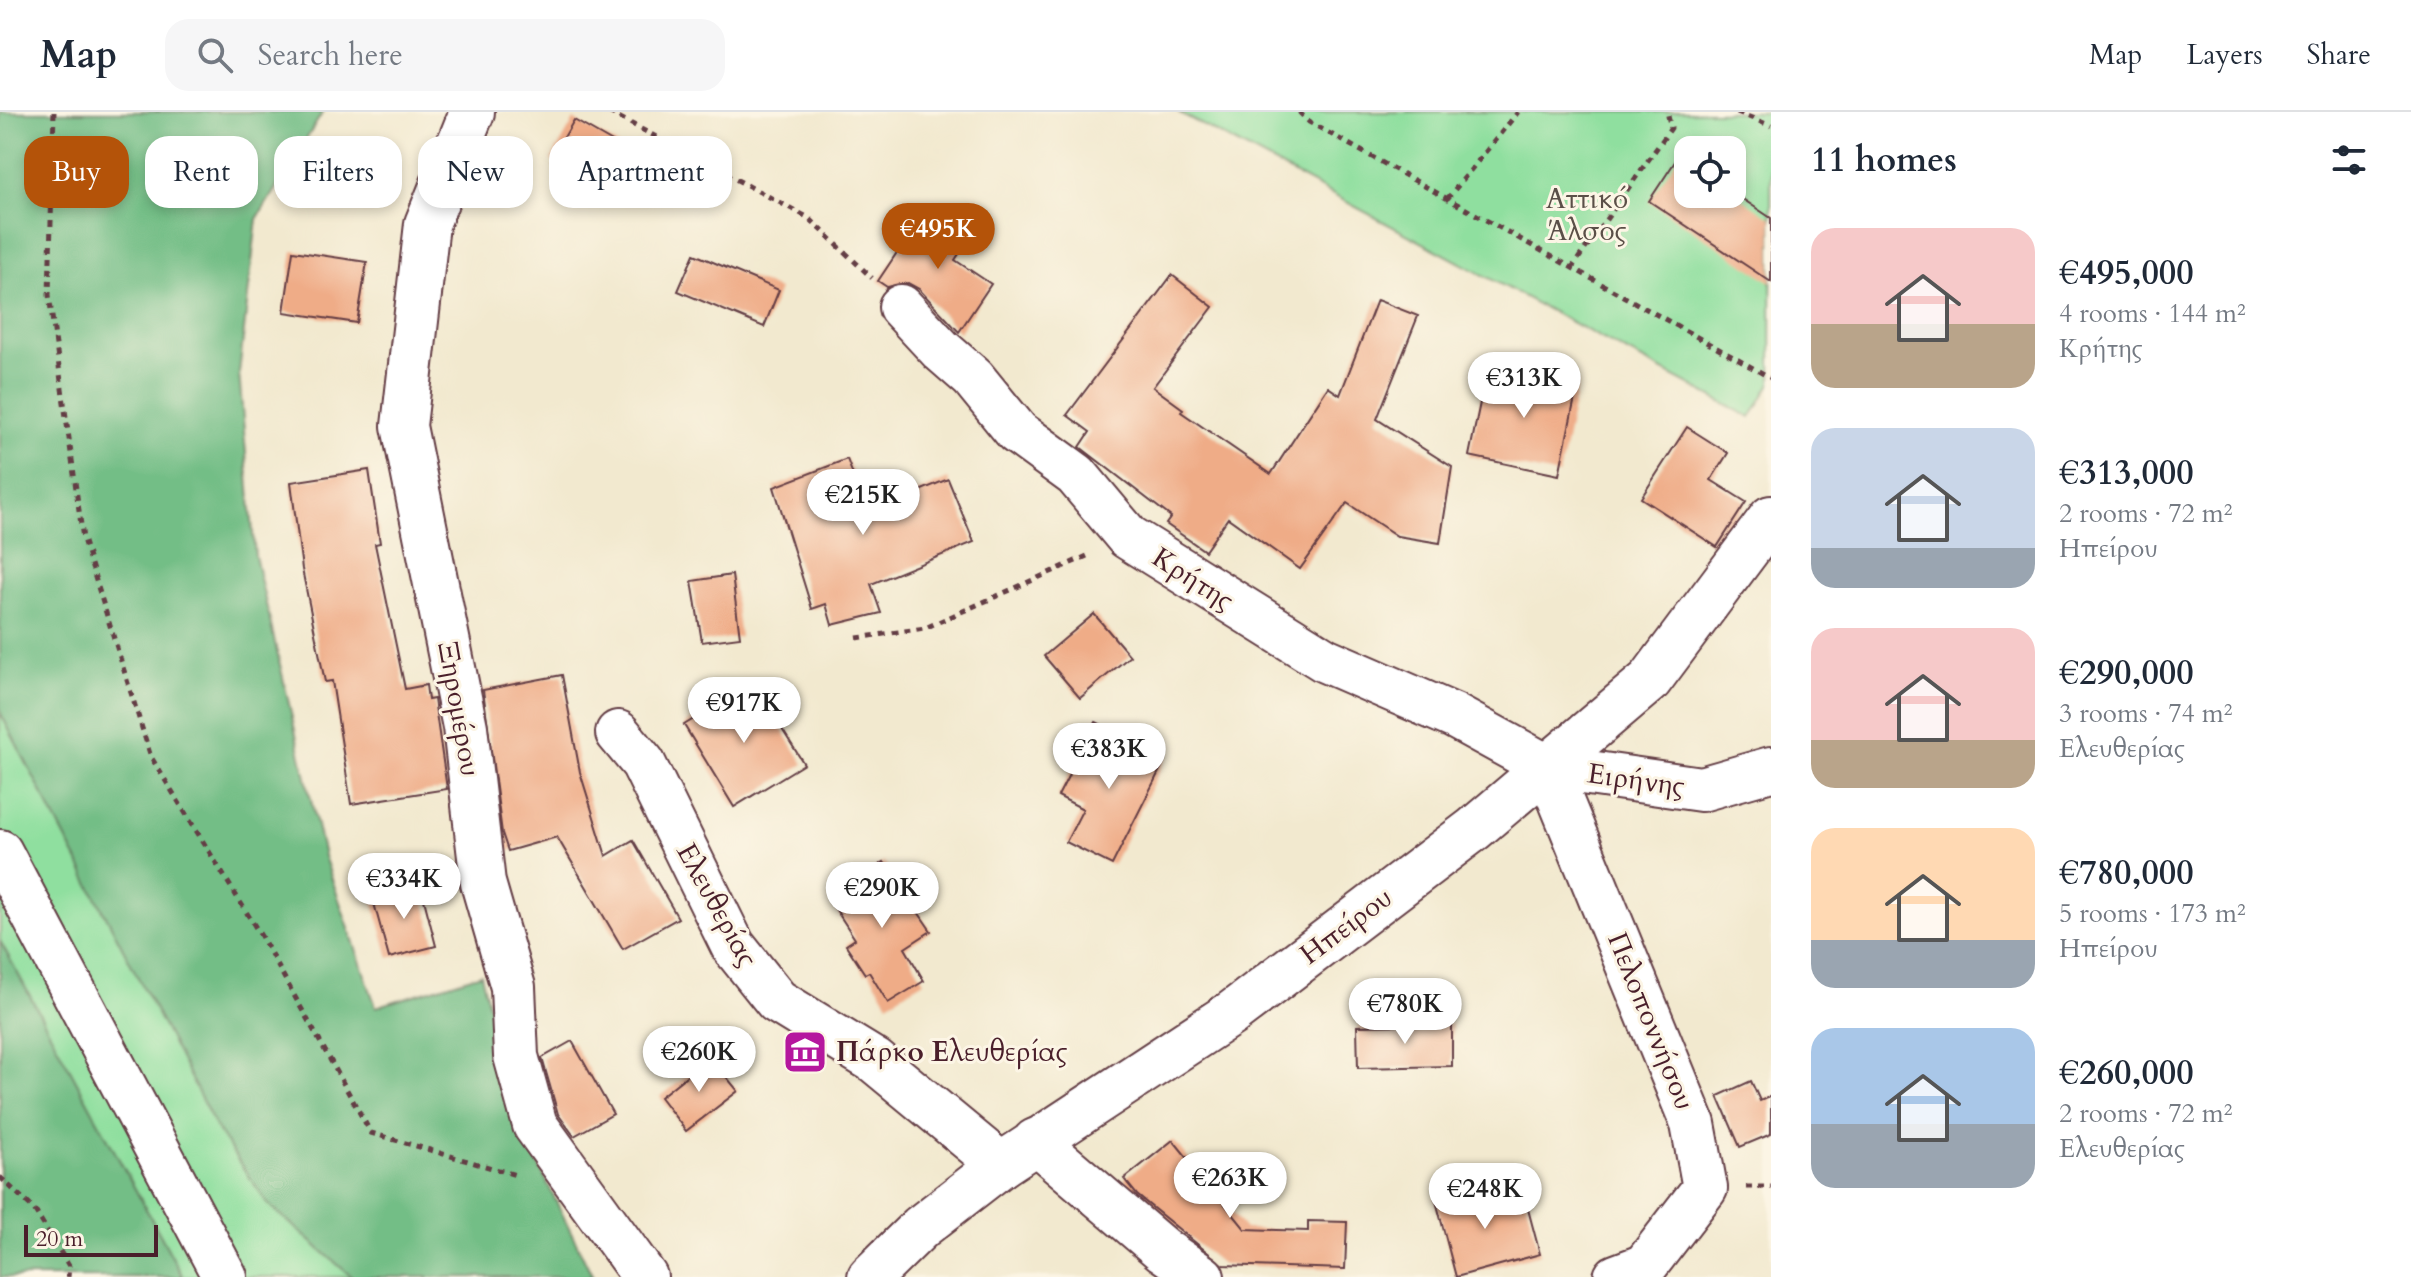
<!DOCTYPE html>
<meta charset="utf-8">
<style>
body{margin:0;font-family:Cardo,serif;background:#f6f6f7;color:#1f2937;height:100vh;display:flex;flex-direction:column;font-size:30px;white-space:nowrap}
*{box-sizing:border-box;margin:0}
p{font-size:26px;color:#747a83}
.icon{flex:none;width:44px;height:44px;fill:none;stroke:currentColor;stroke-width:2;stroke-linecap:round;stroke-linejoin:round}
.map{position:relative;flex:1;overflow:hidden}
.details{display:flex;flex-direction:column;background:#fff;width:640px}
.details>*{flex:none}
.top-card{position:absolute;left:24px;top:24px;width:760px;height:72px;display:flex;gap:16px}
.fabs{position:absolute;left:1674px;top:24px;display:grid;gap:16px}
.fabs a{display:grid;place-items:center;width:72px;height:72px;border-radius:16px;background:#fff;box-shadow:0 4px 12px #0003;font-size:40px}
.scale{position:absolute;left:24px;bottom:20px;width:134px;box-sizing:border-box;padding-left:8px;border:4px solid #4a1f2b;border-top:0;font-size:22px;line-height:28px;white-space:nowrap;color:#4a1f2b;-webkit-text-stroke:6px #fcf5e5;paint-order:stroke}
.price{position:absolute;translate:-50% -68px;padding:0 18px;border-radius:28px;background:#fff;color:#222;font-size:26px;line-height:52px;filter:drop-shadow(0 2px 4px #0008)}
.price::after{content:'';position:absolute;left:50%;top:48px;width:24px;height:18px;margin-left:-12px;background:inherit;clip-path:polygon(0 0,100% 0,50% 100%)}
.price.on{background:#b45309;color:#fff}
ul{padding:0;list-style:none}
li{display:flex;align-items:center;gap:24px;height:200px;padding:0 40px}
li span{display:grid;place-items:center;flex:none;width:224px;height:160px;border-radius:24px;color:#555}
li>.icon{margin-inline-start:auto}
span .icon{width:96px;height:96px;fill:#fffc;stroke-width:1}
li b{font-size:34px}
h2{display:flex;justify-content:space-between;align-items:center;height:96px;padding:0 40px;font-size:34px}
.chip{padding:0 28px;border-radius:24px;background:#fff;box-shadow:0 4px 12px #0003;font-size:28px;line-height:72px}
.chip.on{background:#b45309;color:#fff}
header{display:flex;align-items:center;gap:48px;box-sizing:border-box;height:112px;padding:0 40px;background:#fff;border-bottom:2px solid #e0e1e3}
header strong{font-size:38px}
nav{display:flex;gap:44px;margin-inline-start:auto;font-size:28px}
.search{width:560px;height:72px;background:#f6f6f7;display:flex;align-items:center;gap:20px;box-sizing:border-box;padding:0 28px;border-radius:24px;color:#747a83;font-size:30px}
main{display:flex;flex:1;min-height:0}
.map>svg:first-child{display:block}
.green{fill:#8fdf9f;stroke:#6c7f65;stroke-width:2;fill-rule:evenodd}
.forest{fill:#73be86;stroke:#5e6e58;stroke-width:2}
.building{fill:#efac87}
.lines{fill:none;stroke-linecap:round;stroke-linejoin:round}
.minor-casing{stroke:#633d44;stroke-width:48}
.path{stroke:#633d44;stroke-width:5;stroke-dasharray:6 6;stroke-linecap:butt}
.minor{stroke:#fff;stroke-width:44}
.labels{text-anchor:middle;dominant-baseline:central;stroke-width:6;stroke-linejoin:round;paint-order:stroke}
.park-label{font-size:28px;fill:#5b4f48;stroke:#fcf5e5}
.street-label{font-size:28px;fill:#4a1f2b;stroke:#fcf5e5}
.poi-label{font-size:28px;font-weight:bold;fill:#4a1f2b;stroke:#fcf5e5;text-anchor:start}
</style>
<header>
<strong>Map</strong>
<div class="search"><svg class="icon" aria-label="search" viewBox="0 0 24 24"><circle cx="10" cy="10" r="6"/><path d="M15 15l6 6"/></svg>Search here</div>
<nav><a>Map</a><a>Layers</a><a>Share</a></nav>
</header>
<main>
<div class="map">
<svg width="1771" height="1165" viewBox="0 0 1771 1165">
<rect width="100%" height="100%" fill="#fcf5e5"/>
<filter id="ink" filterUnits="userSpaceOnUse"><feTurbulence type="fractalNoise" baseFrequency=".0125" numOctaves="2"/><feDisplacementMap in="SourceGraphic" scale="16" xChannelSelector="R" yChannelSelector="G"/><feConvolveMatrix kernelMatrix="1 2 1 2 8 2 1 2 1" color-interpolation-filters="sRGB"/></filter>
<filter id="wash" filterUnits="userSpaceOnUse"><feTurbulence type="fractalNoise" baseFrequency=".006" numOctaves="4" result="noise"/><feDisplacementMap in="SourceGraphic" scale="32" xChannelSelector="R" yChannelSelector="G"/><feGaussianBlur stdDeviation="1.8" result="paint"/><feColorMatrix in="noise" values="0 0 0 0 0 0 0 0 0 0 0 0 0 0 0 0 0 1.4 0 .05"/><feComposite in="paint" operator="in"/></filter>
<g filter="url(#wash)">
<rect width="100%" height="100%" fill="#f2e9cf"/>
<g class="green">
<path d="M 1178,0 L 1771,0 L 1771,271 L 1751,306 ZM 1688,38 L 1732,38 L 1732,82 L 1688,82 Z"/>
<path d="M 0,600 L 218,1019 L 268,1092 L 352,1165 L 183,1165 L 0,829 Z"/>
</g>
<g class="forest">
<path d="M 0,0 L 323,0 L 257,107 L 239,261 L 255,444 L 324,744 L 376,895 L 481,862 L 517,1009 L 593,1165 L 352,1165 L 268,1092 L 218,1019 L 0,600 Z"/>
<path d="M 0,829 L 183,1165 L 0,1165 Z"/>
</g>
<g id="blocks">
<g class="building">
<path d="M 574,8 L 630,40 L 607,79 L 551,48 Z"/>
<path d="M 1678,45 L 1688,51 L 1688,82 L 1732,80 L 1771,106 L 1771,170 L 1649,89 Z"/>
<path d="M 939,103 L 971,124 L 955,148 L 991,172 L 959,220 L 919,177 L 908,171 L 887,175 L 878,169 L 914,115 L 926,123 Z"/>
<path d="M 293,139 L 367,150 L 357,211 L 284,200 Z"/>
<path d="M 694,142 L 779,178 L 764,215 L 678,179 Z"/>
<path d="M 1172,163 L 1213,195 L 1153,275 L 1183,297 L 1181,300 L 1271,362 L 1328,275 L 1340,283 L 1377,188 L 1418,204 L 1377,307 L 1452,355 L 1440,431 L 1397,424 L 1347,391 L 1300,457 L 1228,406 L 1205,439 L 1166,412 L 1171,405 L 1080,335 L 1090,320 L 1067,303 Z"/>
<path d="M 1488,252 L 1578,271 L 1559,363 L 1469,344 Z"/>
<path d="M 1687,315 L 1728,341 L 1711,368 L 1746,390 L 1717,435 L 1641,386 Z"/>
<path d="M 847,347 L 867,401 L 948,367 L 974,430 L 871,472 L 881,501 L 832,513 L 826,492 L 812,497 L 774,375 Z"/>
<path d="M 369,358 L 380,431 L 375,432 L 405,577 L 426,573 L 428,588 L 434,587 L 447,677 L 351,692 L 332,569 L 325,570 L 302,457 L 291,370 Z"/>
<path d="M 732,463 L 740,525 L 702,530 L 692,469 Z"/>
<path d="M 1094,502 L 1130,544 L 1080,586 L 1044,544 Z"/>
<path d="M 562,563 L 580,660 L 606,744 L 633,728 L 678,806 L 623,837 L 557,725 L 508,739 L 502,721 L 483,578 Z"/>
<path d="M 753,571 L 804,652 L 734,695 L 684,613 Z"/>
<path d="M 1096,610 L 1166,646 L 1112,753 L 1066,730 L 1083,697 L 1058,684 Z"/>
<path d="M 884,750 L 931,819 L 905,836 L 924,869 L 888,891 L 869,860 L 865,862 L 846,833 L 855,827 L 829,787 Z"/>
<path d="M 420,772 L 436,834 L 389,846 L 372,784 Z"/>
<path d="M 1452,912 L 1452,954 L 1358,956 L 1357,914 Z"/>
<path d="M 572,929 L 613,1002 L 574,1024 L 558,1002 L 542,946 Z"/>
<path d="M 710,945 L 738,979 L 686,1019 L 660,985 Z"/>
<path d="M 1751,969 L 1760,989 L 1771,984 L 1771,1022 L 1740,1035 L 1718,984 Z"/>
<path d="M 1173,1028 L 1245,1117 L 1308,1119 L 1308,1109 L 1347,1110 L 1345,1157 L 1223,1153 L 1137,1083 L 1124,1067 Z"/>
<path d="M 1481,1073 L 1487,1096 L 1525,1086 L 1540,1142 L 1456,1165 L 1435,1085 Z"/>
</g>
</g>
</g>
<g filter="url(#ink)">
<use href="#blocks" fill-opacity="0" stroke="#633d44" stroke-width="2"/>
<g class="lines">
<g class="minor-casing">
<g id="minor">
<path d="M 472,0 L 427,112 L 404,314 L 465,615 L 483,771 L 513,875 L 516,944 L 535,1013 L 645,1165"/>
<path d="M 901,195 L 941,238 L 973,266 L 1017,320 L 1076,363 L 1128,425 L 1325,548 L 1454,604 L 1547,655 L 1701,677 L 1771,657"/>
<path d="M 618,621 L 643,651 L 733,834 L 777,889 L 875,949 L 1001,1053"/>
<path d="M 1547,655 L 1693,1012 L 1705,1076 L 1645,1154 L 1616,1165"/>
<path d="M 0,740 L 225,1165"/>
<path d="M 1035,1029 L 1163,1138 L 1202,1165"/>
<path d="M 870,1165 L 921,1115 L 1001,1053 L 1232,901 L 1474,717 L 1650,568 L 1771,406"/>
</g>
</g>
<g class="path">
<path d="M 54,0 L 49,183 L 83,427 L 151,645 L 261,824 L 371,1021 L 516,1063"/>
<path d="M 609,0 L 809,106 L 872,166"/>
<path d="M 1299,0 L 1309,10 L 1771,266"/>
<path d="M 1737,0 L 1771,14"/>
<path d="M 1447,87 L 1518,0"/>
<path d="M 1571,157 L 1671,16 L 1667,0"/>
<path d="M 857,526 L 925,516 L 1087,444"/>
<path d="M 0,1065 L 34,1097 L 69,1154 L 68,1165"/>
<path d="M 1746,1075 L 1771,1075"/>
</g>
<use href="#minor" class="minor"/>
</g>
</g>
<defs>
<g id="museum-square" transform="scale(2.3)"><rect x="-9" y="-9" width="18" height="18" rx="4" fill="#b5179e" stroke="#fcf5e5"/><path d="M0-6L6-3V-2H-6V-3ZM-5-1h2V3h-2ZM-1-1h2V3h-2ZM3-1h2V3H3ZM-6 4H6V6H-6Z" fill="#fff"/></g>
</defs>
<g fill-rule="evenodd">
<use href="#museum-square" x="805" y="940"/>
</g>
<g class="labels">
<g class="park-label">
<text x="1587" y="87">Αττικό<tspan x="1587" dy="32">Άλσος</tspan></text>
</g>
<g class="street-label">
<text transform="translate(1193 467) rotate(33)">Κρήτης</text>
<text transform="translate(459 597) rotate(80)">Ξηρομέρου</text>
<text transform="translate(1636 668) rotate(8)">Ειρήνης</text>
<text transform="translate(717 793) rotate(61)">Ελευθερίας</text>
<text transform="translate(1346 814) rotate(-37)">Ηπείρου</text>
<text transform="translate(1651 909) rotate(68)">Πελοποννήσου</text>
</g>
<g class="poi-label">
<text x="836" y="940">Πάρκο Ελευθερίας</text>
</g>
</g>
</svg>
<div class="fabs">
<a><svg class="icon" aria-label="locate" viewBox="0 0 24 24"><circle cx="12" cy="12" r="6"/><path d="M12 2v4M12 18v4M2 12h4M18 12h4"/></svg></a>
</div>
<div class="scale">20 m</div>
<b class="price on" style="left:938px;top:159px">€495K</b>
<b class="price" style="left:1524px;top:308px">€313K</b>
<b class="price" style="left:863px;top:425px">€215K</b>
<b class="price" style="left:744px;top:633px">€917K</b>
<b class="price" style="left:1109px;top:679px">€383K</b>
<b class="price" style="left:404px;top:809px">€334K</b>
<b class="price" style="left:882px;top:818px">€290K</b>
<b class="price" style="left:1405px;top:934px">€780K</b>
<b class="price" style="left:699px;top:982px">€260K</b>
<b class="price" style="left:1230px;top:1108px">€263K</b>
<b class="price" style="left:1485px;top:1119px">€248K</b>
<div class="top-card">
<a class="chip on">Buy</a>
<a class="chip">Rent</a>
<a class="chip">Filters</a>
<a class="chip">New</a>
<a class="chip">Apartment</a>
</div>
</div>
<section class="details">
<h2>11 homes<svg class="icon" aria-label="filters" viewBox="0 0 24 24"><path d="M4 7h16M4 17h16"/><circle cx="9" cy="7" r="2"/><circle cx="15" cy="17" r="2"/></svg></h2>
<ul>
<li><span style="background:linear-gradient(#f6c9c9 60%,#b9a48a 0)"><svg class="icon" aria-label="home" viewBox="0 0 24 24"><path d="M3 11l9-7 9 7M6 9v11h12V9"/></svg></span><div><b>€495,000</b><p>4 rooms · 144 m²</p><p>Κρήτης</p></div></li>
<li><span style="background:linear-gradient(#c9d6e8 75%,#9aa5b1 0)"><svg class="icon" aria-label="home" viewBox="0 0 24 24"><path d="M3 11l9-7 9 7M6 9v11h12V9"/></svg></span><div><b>€313,000</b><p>2 rooms · 72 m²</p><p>Ηπείρου</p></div></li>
<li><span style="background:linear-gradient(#f6c9c9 70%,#b9a48a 0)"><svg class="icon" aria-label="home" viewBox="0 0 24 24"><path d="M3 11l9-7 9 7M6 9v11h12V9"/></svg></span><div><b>€290,000</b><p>3 rooms · 74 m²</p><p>Ελευθερίας</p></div></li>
<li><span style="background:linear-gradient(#ffd9b3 70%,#9aa5b1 0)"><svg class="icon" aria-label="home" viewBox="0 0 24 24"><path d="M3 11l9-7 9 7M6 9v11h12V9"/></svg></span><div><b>€780,000</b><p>5 rooms · 173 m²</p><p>Ηπείρου</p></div></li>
<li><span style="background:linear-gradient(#a9c7e8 60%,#9aa5b1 0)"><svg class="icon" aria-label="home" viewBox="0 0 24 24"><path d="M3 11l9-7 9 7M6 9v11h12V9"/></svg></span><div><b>€260,000</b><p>2 rooms · 72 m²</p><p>Ελευθερίας</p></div></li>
</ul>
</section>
</main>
